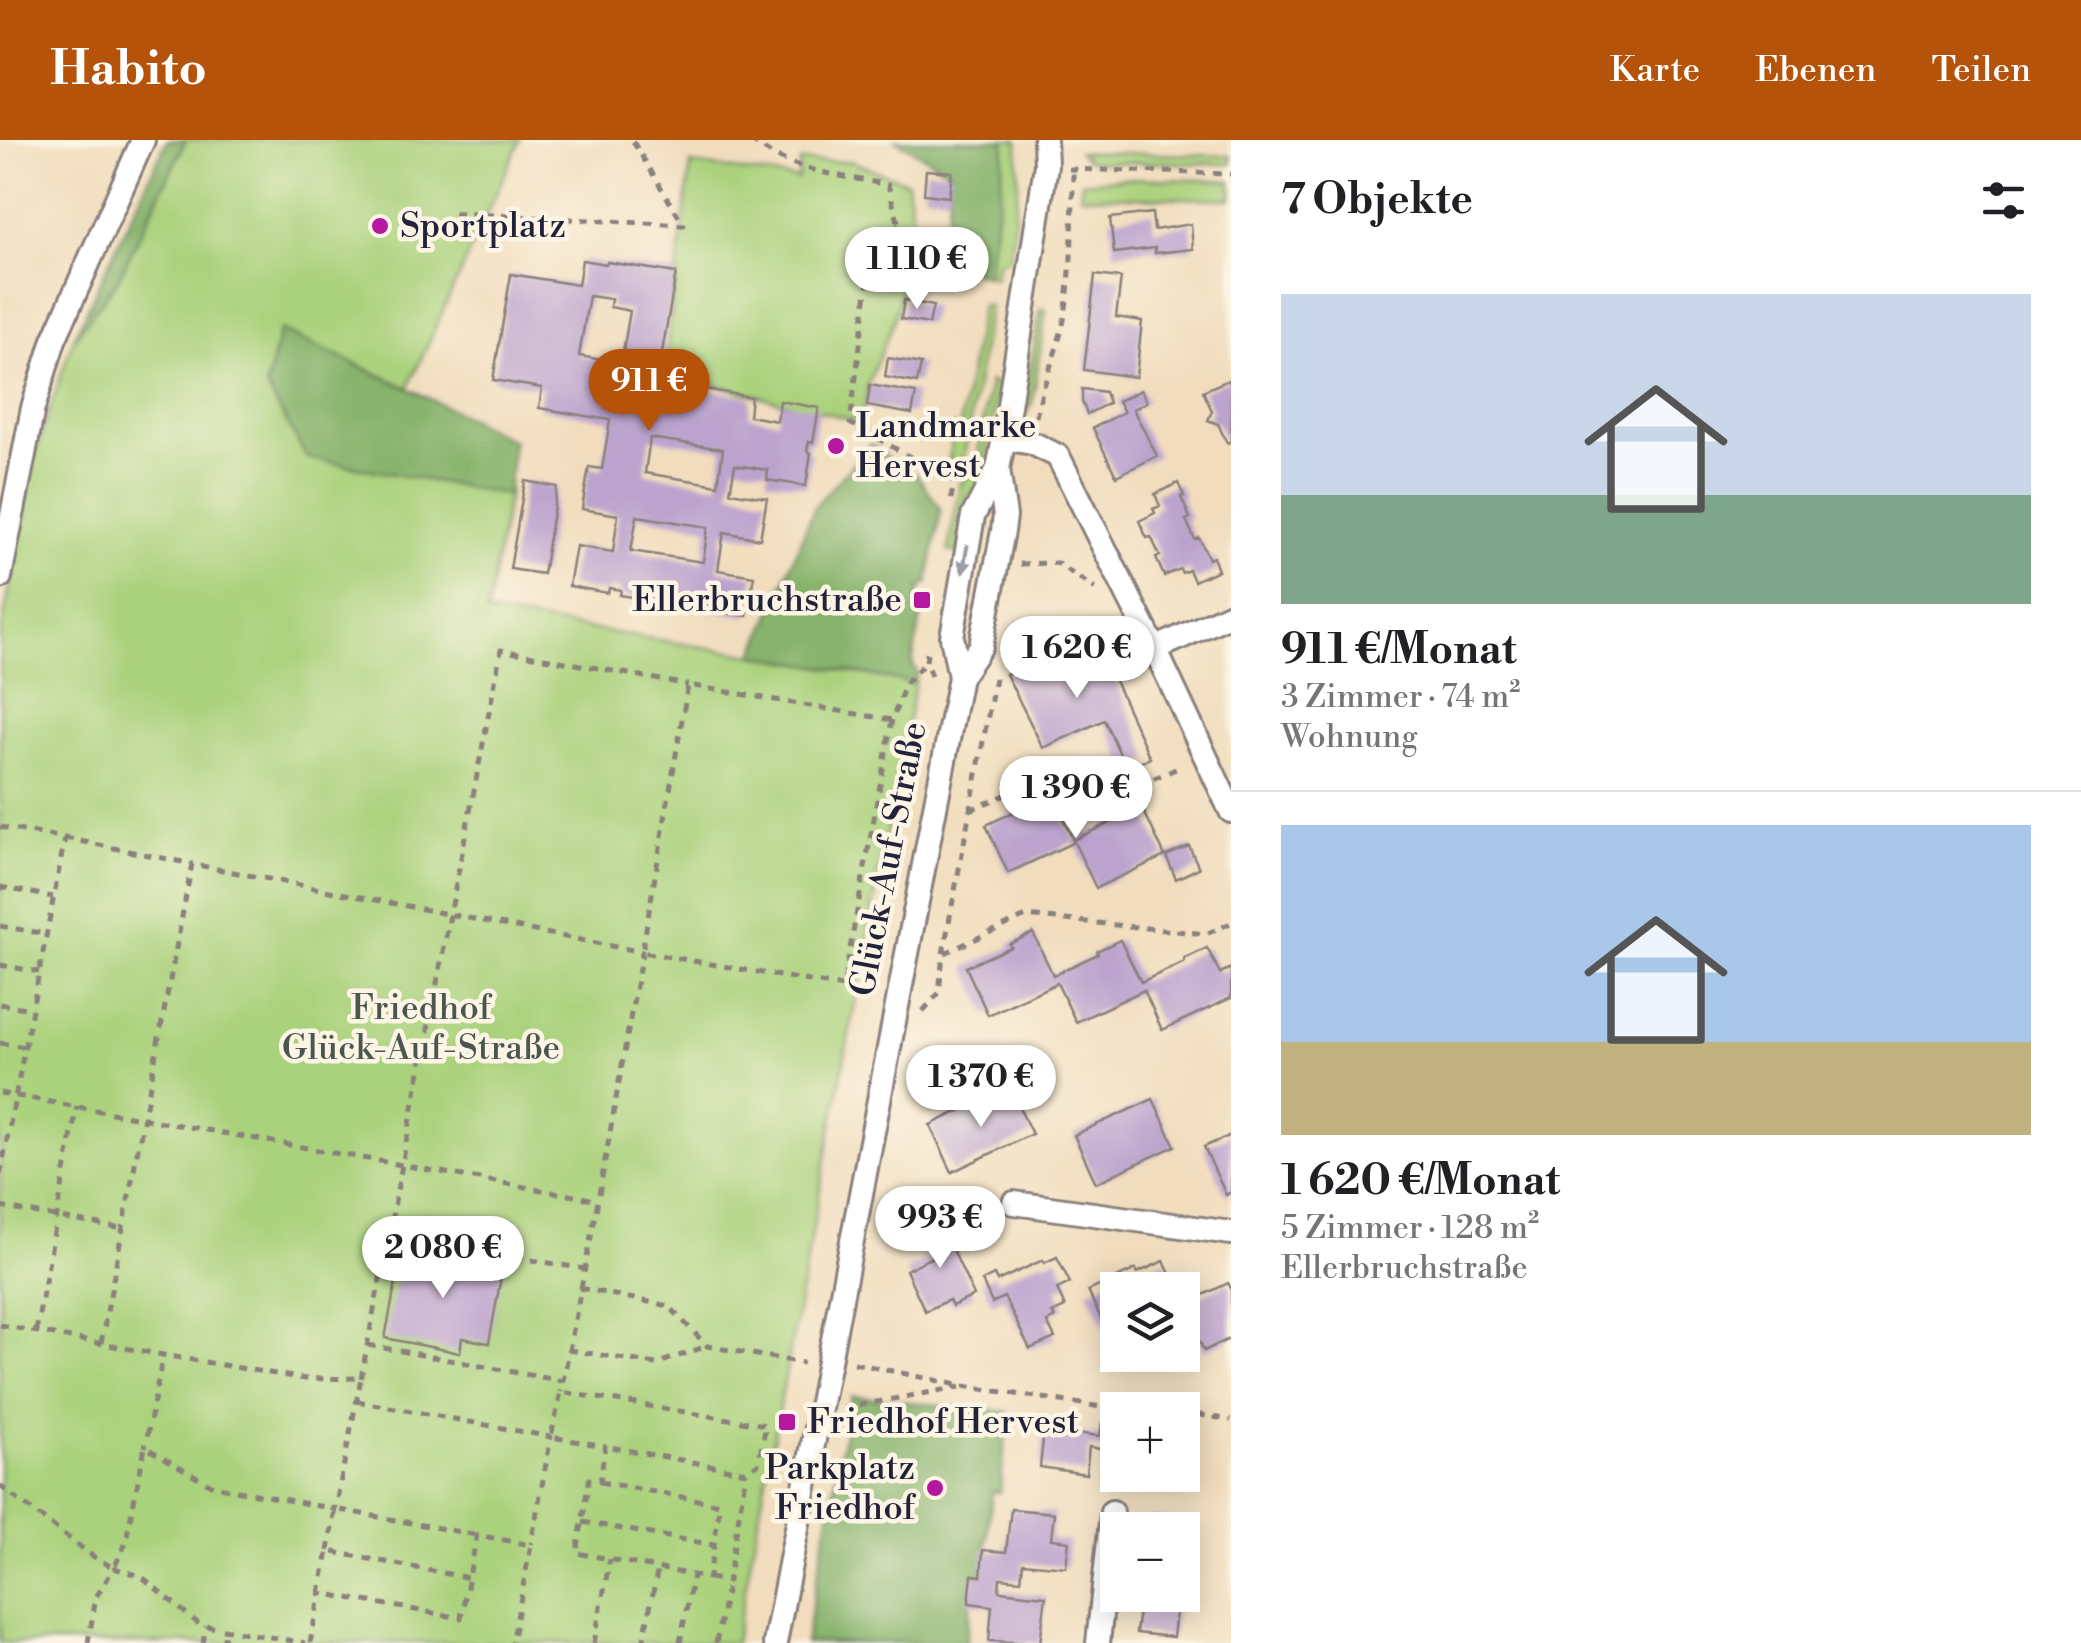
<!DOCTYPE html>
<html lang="de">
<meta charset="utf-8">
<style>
body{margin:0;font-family:"Libre Bodoni",serif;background:#f2f2f2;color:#202124;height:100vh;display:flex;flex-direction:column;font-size:38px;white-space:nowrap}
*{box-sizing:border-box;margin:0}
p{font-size:32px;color:#757577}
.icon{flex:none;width:55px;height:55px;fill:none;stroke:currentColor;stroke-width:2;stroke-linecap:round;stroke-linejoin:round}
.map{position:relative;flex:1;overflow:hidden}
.sheet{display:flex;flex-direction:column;background:#fff;width:850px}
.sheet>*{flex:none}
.controls{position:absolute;left:1100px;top:1132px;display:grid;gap:20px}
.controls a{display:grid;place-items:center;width:100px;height:100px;border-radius:0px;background:#fff;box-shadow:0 5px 25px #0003;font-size:50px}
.price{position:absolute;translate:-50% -85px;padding:0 22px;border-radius:35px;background:#fff;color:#222;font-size:32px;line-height:65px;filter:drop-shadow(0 2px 5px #0008)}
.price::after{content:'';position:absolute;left:50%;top:60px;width:30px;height:22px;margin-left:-15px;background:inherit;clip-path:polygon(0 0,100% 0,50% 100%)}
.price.on{background:#b45309;color:#fff}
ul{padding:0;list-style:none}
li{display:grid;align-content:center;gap:20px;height:530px;padding:0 50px}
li+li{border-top:2px solid #e0e0e0}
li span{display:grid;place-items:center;height:310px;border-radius:0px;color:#555}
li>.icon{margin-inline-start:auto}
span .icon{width:180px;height:180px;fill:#fffc;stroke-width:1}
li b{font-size:42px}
h2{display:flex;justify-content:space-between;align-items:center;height:120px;padding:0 50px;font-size:42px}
header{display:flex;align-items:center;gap:60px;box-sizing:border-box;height:140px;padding:0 50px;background:#b45309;color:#fff}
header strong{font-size:48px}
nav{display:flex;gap:55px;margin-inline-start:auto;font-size:35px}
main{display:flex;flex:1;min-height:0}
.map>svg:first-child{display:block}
.green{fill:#aad17c;stroke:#667a5c;stroke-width:2.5}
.forest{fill:#87b36c;stroke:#546a54;stroke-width:2.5}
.building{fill:#bca3ce;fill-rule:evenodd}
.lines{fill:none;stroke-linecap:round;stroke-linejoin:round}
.minor-casing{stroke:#8a807c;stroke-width:28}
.path{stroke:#8a807c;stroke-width:5;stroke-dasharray:8 8;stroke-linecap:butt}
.minor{stroke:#fff;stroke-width:22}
.oneway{fill:#9c9ca7}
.poi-dot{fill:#b5179e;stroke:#fcf5e5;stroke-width:4}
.labels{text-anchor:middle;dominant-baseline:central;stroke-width:9;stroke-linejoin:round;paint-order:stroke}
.poi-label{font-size:35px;fill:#22223b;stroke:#fcf5e5;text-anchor:start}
.street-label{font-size:35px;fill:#22223b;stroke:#fcf5e5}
.park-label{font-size:35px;fill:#4b574e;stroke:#fcf5e5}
</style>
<header>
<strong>Habito</strong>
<nav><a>Karte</a><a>Ebenen</a><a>Teilen</a></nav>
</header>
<main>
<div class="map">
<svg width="1231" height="1503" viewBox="0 0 1231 1503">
<rect width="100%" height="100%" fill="#fcf5e5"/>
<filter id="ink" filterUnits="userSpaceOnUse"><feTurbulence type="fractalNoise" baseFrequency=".01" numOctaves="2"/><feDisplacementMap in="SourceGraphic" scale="20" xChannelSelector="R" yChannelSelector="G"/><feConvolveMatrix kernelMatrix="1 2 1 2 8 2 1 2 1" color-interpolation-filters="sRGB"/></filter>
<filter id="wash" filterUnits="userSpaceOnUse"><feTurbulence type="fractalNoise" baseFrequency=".0048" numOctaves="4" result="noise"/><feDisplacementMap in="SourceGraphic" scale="40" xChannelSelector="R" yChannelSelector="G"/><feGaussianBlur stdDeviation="2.25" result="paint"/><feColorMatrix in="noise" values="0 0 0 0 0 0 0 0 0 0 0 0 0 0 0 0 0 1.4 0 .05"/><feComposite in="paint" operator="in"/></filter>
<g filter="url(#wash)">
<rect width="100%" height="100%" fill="#f1ddbd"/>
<g class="green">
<path d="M 186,0 L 520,0 L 408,248 L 279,191 L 307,317 L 508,355 L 487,473 L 754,515 L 915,543 L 735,1503 L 0,1503 L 0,499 L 35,314 L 73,199 L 117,141 Z"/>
<path d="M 1005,0 L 1018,0 L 1018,47 L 1010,116 L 997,124 L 995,138 L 987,136 L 1000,53 Z"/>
<path d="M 1079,12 L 1231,16 L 1231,24 L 1101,22 L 1088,20 Z"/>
<path d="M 850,21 L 907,42 L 916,103 L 893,182 L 868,244 L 862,282 L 664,232 L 691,24 L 798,39 L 800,22 Z"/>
<path d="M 1125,38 L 1231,41 L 1231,59 L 1080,56 L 1082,42 Z"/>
<path d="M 981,165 L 989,166 L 964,317 L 955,322 L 949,319 L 953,287 L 960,287 Z"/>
<path d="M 1041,169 L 1046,170 L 1032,263 L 1028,272 L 1025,259 Z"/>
<path d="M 990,242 L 999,244 L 981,347 L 968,354 L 957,413 L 948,411 L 961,342 L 975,331 Z"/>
</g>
<g class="forest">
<path d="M 167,0 L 186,0 L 117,141 L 73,199 Z"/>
<path d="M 895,0 L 1005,0 L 1000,53 L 987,136 L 962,128 L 945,104 L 951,32 Z"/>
<path d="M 280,190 L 408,248 L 513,301 L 508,355 L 307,318 L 266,246 Z"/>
<path d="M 871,304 L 905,331 L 916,334 L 941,369 L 928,443 L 920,448 L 915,469 L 921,477 L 912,523 L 917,532 L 915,543 L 754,515 L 815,366 Z"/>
<path d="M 851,1256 L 1008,1272 L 1000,1352 L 992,1352 L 983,1436 L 974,1435 L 966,1503 L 805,1503 Z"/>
</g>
<g id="blocks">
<g class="building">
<path d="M 926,30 L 952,32 L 949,57 L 924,54 Z"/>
<path d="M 1152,73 L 1154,90 L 1191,84 L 1193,109 L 1155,113 L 1155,108 L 1114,113 L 1110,78 Z"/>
<path d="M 582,120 L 606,124 L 607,122 L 676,133 L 657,241 L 751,257 L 749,276 L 777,281 L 780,261 L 819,268 L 813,302 L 809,301 L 807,311 L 811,313 L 806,346 L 767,340 L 768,330 L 735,325 L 730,352 L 767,358 L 760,399 L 724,392 L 718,430 L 754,436 L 747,476 L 708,470 L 709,465 L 697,462 L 696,468 L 620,455 L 621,450 L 609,448 L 608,453 L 569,446 L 576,406 L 613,412 L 618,375 L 582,369 L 589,327 L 602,329 L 610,280 L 539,268 L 542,248 L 493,240 L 511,134 L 578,145 ZM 589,156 L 611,159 L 610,167 L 630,171 L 621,223 L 579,216 ZM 650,298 L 723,309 L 718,345 L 645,333 ZM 637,376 L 708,387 L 703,422 L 631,411 Z"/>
<path d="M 1095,135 L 1121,138 L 1116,177 L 1142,181 L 1136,237 L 1084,230 Z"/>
<path d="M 904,160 L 933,166 L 929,184 L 901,179 Z"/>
<path d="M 888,218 L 921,224 L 917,243 L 885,237 Z"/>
<path d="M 1228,240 L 1231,246 L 1231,301 L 1227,303 L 1218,284 L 1208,280 L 1212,271 L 1203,251 Z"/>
<path d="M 870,245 L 916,253 L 912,274 L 867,266 Z"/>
<path d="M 1082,249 L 1105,252 L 1109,263 L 1087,274 L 1082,262 Z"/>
<path d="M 1141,250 L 1147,262 L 1133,269 L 1157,316 L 1116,336 L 1093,288 L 1124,272 L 1118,261 Z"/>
<path d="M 525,341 L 557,347 L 543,434 L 510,429 Z"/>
<path d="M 1178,343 L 1184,356 L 1181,357 L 1190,378 L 1186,380 L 1195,400 L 1199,398 L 1209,419 L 1213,417 L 1218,430 L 1194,441 L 1189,430 L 1182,433 L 1180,429 L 1164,436 L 1156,418 L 1160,416 L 1151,397 L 1147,398 L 1139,381 L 1155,373 L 1153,369 L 1160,366 L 1155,354 Z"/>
<path d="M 1097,501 L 1150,618 L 1127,629 L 1104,580 L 1043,608 L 1006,534 L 1043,517 L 1046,524 Z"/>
<path d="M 1052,654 L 1073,700 L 1112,682 L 1111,679 L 1141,665 L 1165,716 L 1096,748 L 1074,702 L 1008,733 L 986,685 Z"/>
<path d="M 1189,706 L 1199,728 L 1176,739 L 1166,716 Z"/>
<path d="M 1033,793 L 1053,835 L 1098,814 L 1097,811 L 1120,800 L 1141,842 L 1185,822 L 1184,819 L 1207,808 L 1220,833 L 1231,828 L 1231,858 L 1162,890 L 1144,850 L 1076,882 L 1057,843 L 988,875 L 966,827 L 1011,807 L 1009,804 Z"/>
<path d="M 1009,947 L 1032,994 L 952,1032 L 930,985 Z"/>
<path d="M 1153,959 L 1175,1006 L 1096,1043 L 1074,995 Z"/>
<path d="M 1231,995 L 1231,1052 L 1226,1055 L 1204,1007 Z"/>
<path d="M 948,1080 L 959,1104 L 952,1108 L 974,1156 L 952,1166 L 949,1160 L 925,1171 L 906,1130 L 934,1116 L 923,1092 Z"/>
<path d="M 402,1111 L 457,1121 L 458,1117 L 503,1126 L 489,1203 L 462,1198 L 460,1213 L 385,1198 Z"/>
<path d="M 1057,1117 L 1070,1143 L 1057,1149 L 1065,1167 L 1052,1173 L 1055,1178 L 1047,1182 L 1055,1198 L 1030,1209 L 1004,1157 L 992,1163 L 982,1141 L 994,1135 L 997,1141 L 1043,1120 L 1044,1123 Z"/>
<path d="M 1164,1121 L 1175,1145 L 1166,1150 L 1118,1150 L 1118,1194 L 1110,1198 L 1088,1151 L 1136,1129 L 1137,1133 Z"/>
<path d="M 1228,1143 L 1231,1148 L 1231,1198 L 1204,1211 L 1182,1165 Z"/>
<path d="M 1102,1283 L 1118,1285 L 1118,1312 L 1089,1307 L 1086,1334 L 1040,1327 L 1044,1290 L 1100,1296 Z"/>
<path d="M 1182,1305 L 1194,1306 L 1190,1344 L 1142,1339 L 1143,1335 L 1182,1335 Z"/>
<path d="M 1011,1369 L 1054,1373 L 1051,1399 L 1069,1401 L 1066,1427 L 1023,1423 L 1021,1440 L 1000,1438 L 999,1451 L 1046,1456 L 1040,1503 L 989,1501 L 992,1466 L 969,1463 L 972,1435 L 981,1436 L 983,1410 L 1006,1412 Z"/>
<path d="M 1149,1377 L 1186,1381 L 1185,1390 L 1148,1390 Z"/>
<path d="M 1141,1455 L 1178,1455 L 1173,1497 L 1136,1493 Z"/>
</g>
</g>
</g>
<g filter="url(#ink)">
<use href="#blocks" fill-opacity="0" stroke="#8a807c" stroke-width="2.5"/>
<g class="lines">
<g class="minor-casing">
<g id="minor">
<path d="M 1004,298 L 1032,303 L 1058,316 L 1155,509 L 1231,671"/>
<path d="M 0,437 L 33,268 L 54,200 L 143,0"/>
<path d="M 1155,509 L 1231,474"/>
<path d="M 960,537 L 952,497 L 973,376 L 998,329 L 1004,298 L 1046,25 L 1045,0"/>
<path d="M 1014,1063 L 1231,1093"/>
<path d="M 775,1503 L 960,537 L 981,506 L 1003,391 L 1005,376 L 998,329"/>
<path d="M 1098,1503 L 1112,1372"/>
</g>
</g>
<g class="path">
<path d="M 751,0 C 789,32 841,35 888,45 L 899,85 L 967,138"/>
<path d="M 1069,29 L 1231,34"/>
<path d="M 454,73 L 684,85 L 632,0"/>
<path d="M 899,85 L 871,120 L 850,283 L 953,341"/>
<path d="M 1036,277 C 1042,244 1057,214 1064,180 C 1072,136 1073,79 1073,33"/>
<path d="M 951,359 L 954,342 L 971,321"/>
<path d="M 1020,424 L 1057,423 L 1095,449"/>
<path d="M 927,513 L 926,522 L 931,536"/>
<path d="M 892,580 L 843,847 L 642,812 L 688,545 L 892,580 L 906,542 L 926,522"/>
<path d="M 970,670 L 1048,637 L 1138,645 L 1183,626"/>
<path d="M 0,687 L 65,698 L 0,1036"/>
<path d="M 65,698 L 192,724"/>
<path d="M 0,747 L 53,757"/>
<path d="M 0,786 L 46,794"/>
<path d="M 945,813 L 1026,776 L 1206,794 L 1231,783"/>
<path d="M 0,825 L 39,832"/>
<path d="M 0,864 L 32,869"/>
<path d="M 923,871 L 939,853 L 943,814 L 996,533"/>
<path d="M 0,903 L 25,907"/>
<path d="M 0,953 L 597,1060"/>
<path d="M 0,1067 L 123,1089"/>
<path d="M 882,1075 L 901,1067 L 926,1068 L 963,1053 L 991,1059"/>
<path d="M 389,1096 L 585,1129"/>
<path d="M 580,1148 L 669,1166 L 707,1206 L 803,1223"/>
<path d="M 0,1185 L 163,1215 L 145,1307"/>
<path d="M 36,1191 L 77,966"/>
<path d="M 101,1203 L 192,724 L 642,812 L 598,1060 L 561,1252"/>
<path d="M 368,1205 L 562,1241"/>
<path d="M 569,1210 L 656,1224 L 707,1206"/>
<path d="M 854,1223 L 963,1246 L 1108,1268 L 1109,1259 L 1173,1270"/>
<path d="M 361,1238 L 501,510 L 688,545"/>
<path d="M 357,1261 L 551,1297 L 531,1404"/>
<path d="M 843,1268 L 960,1247"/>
<path d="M 1182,1272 L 1231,1280"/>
<path d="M 600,1342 L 720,1364 L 709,1438 L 577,1413 L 589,1339 L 600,1342 L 605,1306 L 551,1297 L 561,1252 L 766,1285 L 758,1324 L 746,1332 L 605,1306"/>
<path d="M 0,1346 L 94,1417 L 114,1428 L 125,1405 L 145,1307 L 213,1346 L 335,1369 L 361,1238 L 305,1239 L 163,1215"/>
<path d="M 583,1382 L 714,1405"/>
<path d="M 328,1411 L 335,1369 L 477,1395"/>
<path d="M 709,1438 L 728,1441 L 746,1332"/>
<path d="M 320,1453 L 328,1411 L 469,1438"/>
<path d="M 88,1503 L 96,1457 L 114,1428 L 141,1436 L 200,1485 L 305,1503"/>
<path d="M 203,1503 L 206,1486"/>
<path d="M 223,1503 L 226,1489"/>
<path d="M 310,1503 L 320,1453 L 461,1478 L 477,1395 L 531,1405 L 512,1503"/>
<path d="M 594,1503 L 610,1419"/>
<path d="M 643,1503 L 658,1428"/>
<path d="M 680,1503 L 693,1435"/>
<path d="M 716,1503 L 728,1441"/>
</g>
<use href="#minor" class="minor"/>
</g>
<defs><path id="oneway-solid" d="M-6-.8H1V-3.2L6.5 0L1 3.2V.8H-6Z" transform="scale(2.5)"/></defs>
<use class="oneway" href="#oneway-solid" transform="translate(965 419) rotate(100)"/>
</g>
<g class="poi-dot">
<circle cx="380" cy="86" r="10"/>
<circle cx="836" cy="306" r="10"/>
<rect x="912" y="450" width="20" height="20" rx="5"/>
<rect x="777" y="1272" width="20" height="20" rx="5"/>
<circle cx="935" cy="1348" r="10"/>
</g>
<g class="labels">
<g class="poi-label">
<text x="400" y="86">Sportplatz</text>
<text x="856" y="286">Landmarke<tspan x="856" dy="40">Hervest</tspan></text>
<text x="902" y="460" text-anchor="end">Ellerbruchstraße</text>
<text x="807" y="1282">Friedhof Hervest</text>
<text x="915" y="1328" text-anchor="end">Parkplatz<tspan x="915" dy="40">Friedhof</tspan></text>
</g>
<g class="street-label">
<text transform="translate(889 719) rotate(-79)">Glück-Auf-Straße</text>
</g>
<g class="park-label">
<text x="421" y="868">Friedhof<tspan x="421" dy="40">Glück-Auf-Straße</tspan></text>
</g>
</g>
</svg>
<div class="controls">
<a><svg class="icon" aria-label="layers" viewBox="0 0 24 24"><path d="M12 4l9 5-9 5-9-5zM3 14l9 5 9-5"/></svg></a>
<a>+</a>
<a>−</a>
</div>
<b class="price" style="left:917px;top:172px">1 110 €</b>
<b class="price on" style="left:649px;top:294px">911 €</b>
<b class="price" style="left:1077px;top:561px">1 620 €</b>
<b class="price" style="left:1076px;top:701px">1 390 €</b>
<b class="price" style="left:981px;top:990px">1 370 €</b>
<b class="price" style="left:940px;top:1131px">993 €</b>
<b class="price" style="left:443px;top:1161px">2 080 €</b>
</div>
<section class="sheet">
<h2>7 Objekte<svg class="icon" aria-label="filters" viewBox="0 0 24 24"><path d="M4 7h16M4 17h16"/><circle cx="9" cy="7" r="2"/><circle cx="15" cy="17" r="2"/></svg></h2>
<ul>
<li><span style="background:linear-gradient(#c9d6e8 65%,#7fa58c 0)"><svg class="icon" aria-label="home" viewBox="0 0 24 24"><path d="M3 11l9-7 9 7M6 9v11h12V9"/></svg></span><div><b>911 €/Monat</b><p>3 Zimmer · 74 m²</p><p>Wohnung</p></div></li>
<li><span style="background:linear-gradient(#a9c7e8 70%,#c2b280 0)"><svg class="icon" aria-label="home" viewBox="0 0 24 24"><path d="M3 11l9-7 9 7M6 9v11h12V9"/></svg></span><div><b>1 620 €/Monat</b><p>5 Zimmer · 128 m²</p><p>Ellerbruchstraße</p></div></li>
</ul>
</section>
</main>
